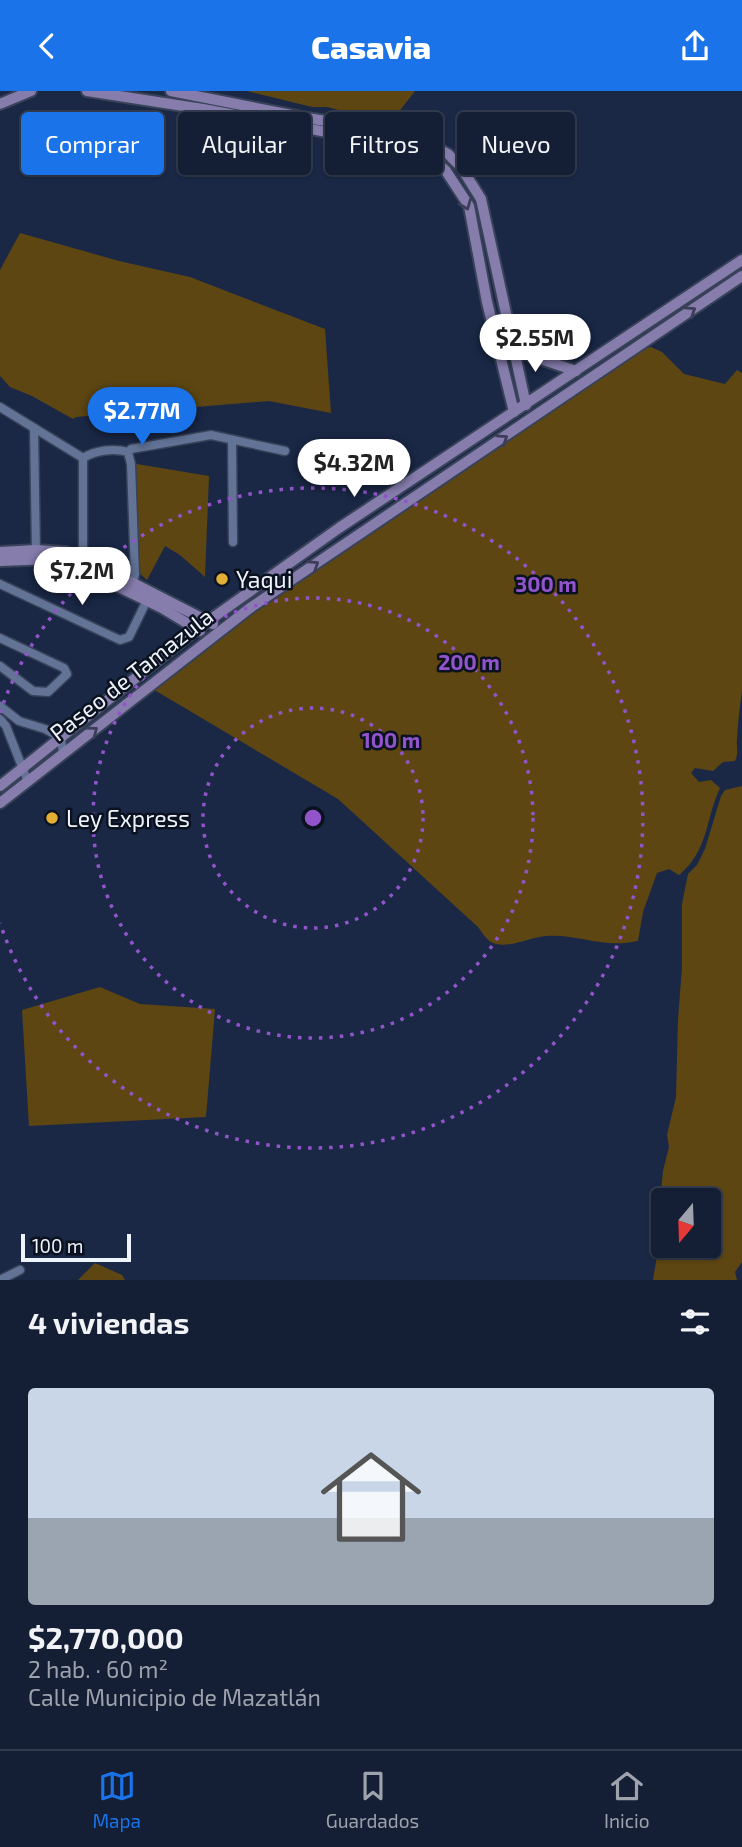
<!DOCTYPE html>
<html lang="es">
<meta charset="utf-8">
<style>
body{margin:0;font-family:"Exo 2",sans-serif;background:#212b40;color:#f1f3f6;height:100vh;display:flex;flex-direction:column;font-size:26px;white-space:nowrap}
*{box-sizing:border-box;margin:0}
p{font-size:23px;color:#9da2ac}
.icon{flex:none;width:38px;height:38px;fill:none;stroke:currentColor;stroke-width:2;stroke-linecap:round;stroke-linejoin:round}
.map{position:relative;height:1189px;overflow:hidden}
.panel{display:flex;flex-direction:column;background:#141e34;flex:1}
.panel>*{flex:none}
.hud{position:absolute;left:21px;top:21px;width:700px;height:63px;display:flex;gap:14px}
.needle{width:46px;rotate:199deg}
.tools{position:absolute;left:651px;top:1097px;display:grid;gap:14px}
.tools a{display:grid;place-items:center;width:70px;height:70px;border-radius:7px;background:#141e34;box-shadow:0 2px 5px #0004,0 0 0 2px #333c4f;font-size:35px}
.scale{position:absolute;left:21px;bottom:18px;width:110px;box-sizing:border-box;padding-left:7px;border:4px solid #eff3fb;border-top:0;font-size:19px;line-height:24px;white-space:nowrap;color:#eff3fb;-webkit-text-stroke:5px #0b121f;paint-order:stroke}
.price{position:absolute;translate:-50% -60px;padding:0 16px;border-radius:24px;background:#fff;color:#222;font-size:23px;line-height:46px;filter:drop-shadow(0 2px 4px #0008)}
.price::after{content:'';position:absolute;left:50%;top:42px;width:21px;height:16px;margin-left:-10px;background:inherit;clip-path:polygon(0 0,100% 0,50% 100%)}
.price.on{background:#1a73e8;color:#fff}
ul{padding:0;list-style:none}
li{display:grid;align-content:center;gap:14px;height:371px;padding:0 28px}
li span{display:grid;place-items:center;height:217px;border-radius:7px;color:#555}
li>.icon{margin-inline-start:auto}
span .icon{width:126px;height:126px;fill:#fffc;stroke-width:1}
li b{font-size:30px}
h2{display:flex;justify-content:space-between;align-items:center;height:84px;padding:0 28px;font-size:30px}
.tag{padding:0 24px;border-radius:7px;background:#141e34;box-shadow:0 2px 5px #0004,0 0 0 2px #333c4f;font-size:24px;line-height:63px}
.tag.on{background:#1a73e8;color:#fff}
header{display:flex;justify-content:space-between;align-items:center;height:91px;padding:0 28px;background:#1a73e8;color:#fff;font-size:32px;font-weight:800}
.dock{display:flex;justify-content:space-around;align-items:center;height:98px;border-top:2px solid #333c4f;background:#141e34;font-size:19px;color:#9da2ac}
.dock a{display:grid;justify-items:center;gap:4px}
.dock .on{color:#1a73e8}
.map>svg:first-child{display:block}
.green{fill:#5d4612}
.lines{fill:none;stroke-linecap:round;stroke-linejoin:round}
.street-casing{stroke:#384259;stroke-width:11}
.secondary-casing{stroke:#384259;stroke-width:14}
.street{stroke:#627396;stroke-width:8}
.secondary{stroke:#867dad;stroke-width:10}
.oneway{stroke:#3c3d58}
.ring{fill:none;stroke:#9254cb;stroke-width:3.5;stroke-dasharray:3.5 7}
.poi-dot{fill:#e3ae35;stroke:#0b121f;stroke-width:2.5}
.labels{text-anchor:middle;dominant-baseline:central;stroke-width:5;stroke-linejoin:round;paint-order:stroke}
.poi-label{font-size:23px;fill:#eff3fb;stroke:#0b121f;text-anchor:start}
.street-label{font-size:23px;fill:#eff3fb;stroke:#0b121f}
.centre{fill:#9254cb;stroke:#0b121f;stroke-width:3.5}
.ring-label{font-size:21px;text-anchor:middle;font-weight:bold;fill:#9254cb;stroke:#0b121f;stroke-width:5;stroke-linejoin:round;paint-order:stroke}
</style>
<header><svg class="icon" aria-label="back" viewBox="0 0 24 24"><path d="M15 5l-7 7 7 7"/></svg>Casavia<svg class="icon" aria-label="share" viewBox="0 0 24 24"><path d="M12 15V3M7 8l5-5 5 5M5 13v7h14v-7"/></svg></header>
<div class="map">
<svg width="742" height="1189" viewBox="0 0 742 1189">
<rect width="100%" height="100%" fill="#1a2846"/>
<g class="green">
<path d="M 247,0 L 415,0 L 394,27 L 371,23 L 358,24 L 327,16 L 312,16 Z"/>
<path d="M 20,142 L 119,170 L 190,186 L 325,238 L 331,322 L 269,310 L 76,326 L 73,328 L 32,305 L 10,296 L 0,285 L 0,179 Z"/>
<path d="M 651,256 L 662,261 L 684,283 L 725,293 L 737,279 L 742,282 L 742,599 C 740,614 738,631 737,647 C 736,655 739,662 735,670 L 723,671 L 713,680 L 695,677 L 691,682 L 699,691 L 711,689 L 720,697 C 705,729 709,759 679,784 L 669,778 L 657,782 L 643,821 L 638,850 C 602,858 581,843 546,845 C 530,846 509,858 493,852 C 486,849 482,841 478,836 L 338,708 L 151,597 L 223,539 L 507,349 L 513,347 L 642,258 Z"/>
<path d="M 131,372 L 209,385 L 205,486 L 180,464 L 165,455 L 147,489 L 137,480 Z"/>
<path d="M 742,695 L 742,1171 L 735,1181 L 737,1189 L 653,1189 L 663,1129 L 663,1155 L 709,1155 L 709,1110 L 663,1110 L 661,1101 L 663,1080 L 669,1056 L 667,1044 L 676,1006 L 678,928 L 682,877 L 682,813 L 688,783 L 697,774 L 705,758 L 721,705 L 725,699 Z"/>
<path d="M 100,896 L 140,913 L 215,918 L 206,1026 L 29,1035 L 22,919 Z"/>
<path d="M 95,1172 L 122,1184 L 125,1189 L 78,1189 Z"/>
</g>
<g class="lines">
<g class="street-casing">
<g id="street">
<path d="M 0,316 L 83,367 C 96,359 114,357 128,361 L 131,373 L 135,483 L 132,496"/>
<path d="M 34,337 L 36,462"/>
<path d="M 232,349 L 233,451"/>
<path d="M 128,361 L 131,358 L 211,344 L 285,360"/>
<path d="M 83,472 L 83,367"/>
<path d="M 0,493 L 120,549 L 129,546 L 148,507"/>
<path d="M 0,547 L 64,577 L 67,583 L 48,601 L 33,600 L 0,575"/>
<path d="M 0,615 L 19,630 L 45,638 L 61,647 L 63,663"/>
<path d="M 0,628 L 6,635 L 28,691"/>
<path d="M 0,1189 L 20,1179"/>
</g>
</g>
<g class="secondary-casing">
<g id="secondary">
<path d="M 87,0 L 203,18 L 407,56 L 433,68 L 446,80 L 469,115 L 487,211 L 514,321"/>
<path d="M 171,0 L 307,27 L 390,40 L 416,45 L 448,63 L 461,76 L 481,108 L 514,259 L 576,280"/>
<path d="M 0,13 L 31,0"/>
<path d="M 514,259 L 526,314"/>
<path d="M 0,461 L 36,459 L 66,461 L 133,492 L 213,533"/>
<path d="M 0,470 L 52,468 L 67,471 L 162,517 L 200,540"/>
<path d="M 0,695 L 197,538 L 339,437 L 742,169"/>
<path d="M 0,712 L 250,517 L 742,185"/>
</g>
</g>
<use href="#street" class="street"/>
<use href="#secondary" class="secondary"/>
</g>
<defs><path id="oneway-chevron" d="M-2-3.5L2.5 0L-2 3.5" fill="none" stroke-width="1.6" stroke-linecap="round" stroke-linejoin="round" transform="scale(1.75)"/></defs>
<g class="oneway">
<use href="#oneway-chevron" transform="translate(466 114) rotate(68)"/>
<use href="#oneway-chevron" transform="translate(691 220) rotate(-34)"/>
<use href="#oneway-chevron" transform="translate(503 348) rotate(-34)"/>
<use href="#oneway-chevron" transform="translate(314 474) rotate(-33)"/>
<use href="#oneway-chevron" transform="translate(93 640) rotate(-37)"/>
</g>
<g class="ring">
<circle cx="313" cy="727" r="110"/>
<circle cx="313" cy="727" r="220"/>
<path d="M0 622A330 330 0 1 1 0 832"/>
</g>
<g class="poi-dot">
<circle cx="222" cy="488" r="7"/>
<circle cx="52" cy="727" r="7"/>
</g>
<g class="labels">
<g class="poi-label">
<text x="236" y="488">Yaqui</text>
<text x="66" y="727">Ley Express</text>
</g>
<g class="street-label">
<text transform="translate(131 583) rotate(-38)">Paseo de Tamazula</text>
</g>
</g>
<circle cx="313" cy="727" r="10" class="centre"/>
<g class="ring-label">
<text x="546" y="501">300 m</text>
<text x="469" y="579">200 m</text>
<text x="391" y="657">100 m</text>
</g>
</svg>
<div class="tools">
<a><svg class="needle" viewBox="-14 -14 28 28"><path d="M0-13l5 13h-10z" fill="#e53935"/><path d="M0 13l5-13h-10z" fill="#9da2ac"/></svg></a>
</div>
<div class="scale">100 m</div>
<b class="price" style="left:535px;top:283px">$2.55M</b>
<b class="price on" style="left:142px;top:356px">$2.77M</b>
<b class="price" style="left:354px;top:408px">$4.32M</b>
<b class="price" style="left:82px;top:516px">$7.2M</b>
<div class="hud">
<a class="tag on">Comprar</a>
<a class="tag">Alquilar</a>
<a class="tag">Filtros</a>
<a class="tag">Nuevo</a>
</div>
</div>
<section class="panel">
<h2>4 viviendas<svg class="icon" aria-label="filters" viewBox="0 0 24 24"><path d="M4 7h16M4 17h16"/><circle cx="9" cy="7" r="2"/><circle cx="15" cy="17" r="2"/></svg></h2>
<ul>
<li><span style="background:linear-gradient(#c9d6e8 60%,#9aa5b1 0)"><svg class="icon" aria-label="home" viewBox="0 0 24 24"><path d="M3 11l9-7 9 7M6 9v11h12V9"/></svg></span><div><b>$2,770,000</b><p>2 hab. · 60 m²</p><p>Calle Municipio de Mazatlán</p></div></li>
</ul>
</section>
<nav class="dock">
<a class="on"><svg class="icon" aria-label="map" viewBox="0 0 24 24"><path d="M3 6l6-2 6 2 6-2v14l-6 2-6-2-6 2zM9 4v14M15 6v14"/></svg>Mapa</a>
<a><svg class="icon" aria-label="saved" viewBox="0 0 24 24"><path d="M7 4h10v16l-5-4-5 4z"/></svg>Guardados</a>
<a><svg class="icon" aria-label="home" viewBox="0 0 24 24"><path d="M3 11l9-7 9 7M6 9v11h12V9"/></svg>Inicio</a>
</nav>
